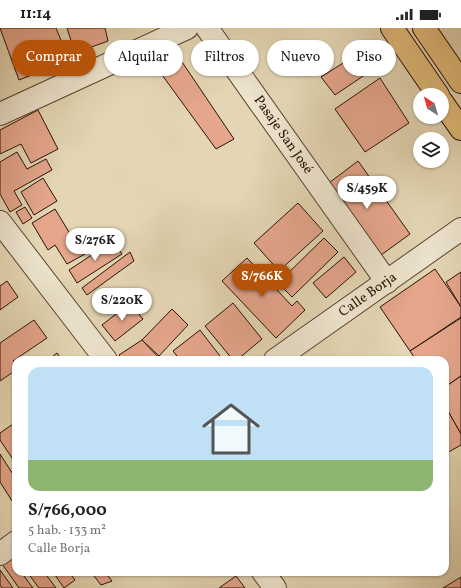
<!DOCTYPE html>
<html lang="es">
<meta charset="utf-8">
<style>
body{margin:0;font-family:Vollkorn,serif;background:#f6f6f6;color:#222;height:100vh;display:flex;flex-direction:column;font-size:15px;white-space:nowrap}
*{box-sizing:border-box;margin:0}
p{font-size:13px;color:#767676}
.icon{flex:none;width:22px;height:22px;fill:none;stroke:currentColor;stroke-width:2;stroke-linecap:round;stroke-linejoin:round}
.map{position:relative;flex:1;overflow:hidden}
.drawer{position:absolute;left:12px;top:328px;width:437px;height:220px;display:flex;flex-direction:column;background:#fff;border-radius:12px;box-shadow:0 1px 3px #0004}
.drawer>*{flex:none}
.top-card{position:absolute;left:12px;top:12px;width:437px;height:36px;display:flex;gap:8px}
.needle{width:26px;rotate:323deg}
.buttons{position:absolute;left:413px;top:60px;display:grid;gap:8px}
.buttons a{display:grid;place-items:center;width:36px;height:36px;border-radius:50%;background:#fff;box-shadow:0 1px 3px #0004;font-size:20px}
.price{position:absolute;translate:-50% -34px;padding:0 9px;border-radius:14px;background:#fff;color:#222;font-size:13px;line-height:26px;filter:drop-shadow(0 1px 2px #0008)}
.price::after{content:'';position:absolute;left:50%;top:24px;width:12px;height:9px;margin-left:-6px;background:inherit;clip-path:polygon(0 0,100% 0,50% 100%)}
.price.current{background:#b45309;color:#fff}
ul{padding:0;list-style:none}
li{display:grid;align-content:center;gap:8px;height:212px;padding:0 16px}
li span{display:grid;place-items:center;height:124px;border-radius:12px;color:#555}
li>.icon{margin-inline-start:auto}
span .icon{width:72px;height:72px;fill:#fffc;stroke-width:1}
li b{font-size:17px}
.chip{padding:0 14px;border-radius:18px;background:#fff;box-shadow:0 1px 3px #0004;font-size:14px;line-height:36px}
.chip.current{background:#b45309;color:#fff}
.status{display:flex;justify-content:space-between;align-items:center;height:28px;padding:0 20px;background:#fff;direction:ltr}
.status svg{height:11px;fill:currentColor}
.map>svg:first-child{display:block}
.building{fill:#e5a68c;stroke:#2a1305}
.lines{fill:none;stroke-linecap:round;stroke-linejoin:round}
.minor-casing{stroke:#584431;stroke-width:24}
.major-casing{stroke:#2a1305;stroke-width:24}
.minor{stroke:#ede4ce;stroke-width:22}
.major{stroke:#e2bb7a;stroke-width:22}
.labels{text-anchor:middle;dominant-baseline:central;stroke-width:4;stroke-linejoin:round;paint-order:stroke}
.street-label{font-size:14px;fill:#2a1305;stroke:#ede4ce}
</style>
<div class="status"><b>11:14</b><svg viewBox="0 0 49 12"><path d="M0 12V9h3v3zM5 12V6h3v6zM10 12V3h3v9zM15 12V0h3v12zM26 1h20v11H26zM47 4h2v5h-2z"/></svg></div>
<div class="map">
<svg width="461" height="560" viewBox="0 0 461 560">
<rect width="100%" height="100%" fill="#e4d6b4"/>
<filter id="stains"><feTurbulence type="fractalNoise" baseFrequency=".005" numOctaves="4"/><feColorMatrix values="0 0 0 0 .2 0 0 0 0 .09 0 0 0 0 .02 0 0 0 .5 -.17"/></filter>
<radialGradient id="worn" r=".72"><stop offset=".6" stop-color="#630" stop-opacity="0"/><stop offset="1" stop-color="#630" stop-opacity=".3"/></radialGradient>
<g class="building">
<path d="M 0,0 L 56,0 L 69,32 L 19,52 Z"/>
<path d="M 67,0 L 105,0 L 108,13 L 75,25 Z"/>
<path d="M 367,20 L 378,38 L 335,67 L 321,49 Z"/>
<path d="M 178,28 L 234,111 L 216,121 L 157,40 Z"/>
<path d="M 380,50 L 409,95 L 365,124 L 335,81 Z"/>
<path d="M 38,82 L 58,121 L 31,135 L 21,116 L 0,126 L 0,102 Z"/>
<path d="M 17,124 L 27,141 L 46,131 L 52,142 L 14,163 L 22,177 L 10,184 L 0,166 L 0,134 Z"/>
<path d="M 358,133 L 410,206 L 377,230 L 325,158 Z"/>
<path d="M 43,150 L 57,173 L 34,187 L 21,164 Z"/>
<path d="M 298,175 L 323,203 L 279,243 L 254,215 Z"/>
<path d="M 25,179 L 32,190 L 23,196 L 16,184 Z"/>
<path d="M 55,181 L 72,209 L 83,203 L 94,221 L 67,236 L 55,217 L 48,222 L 32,195 Z"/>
<path d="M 324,210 L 338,224 L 292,269 L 278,255 Z"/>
<path d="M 113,213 L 122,226 L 77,255 L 69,242 Z"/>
<path d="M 130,224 L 134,233 L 87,267 L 82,260 Z"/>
<path d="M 344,229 L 356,244 L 326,270 L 313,255 Z"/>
<path d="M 247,230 L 292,278 L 297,273 L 305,282 L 276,310 L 222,253 Z"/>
<path d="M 435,241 L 461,279 L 461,289 L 410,323 L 380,279 Z"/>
<path d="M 461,244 L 461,279 L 446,254 Z"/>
<path d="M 7,253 L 18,269 L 0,282 L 0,258 Z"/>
<path d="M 130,275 L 143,291 L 115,313 L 102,297 Z"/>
<path d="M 233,275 L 262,311 L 237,332 L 233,332 L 205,298 Z"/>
<path d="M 172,281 L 188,297 L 159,328 L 142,312 Z"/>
<path d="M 461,290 L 461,348 L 445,359 L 445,332 L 416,332 L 410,323 Z"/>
<path d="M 34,292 L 47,310 L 13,333 L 16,337 L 16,342 L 0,353 L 0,315 Z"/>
<path d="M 200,302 L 223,332 L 180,332 L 173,323 Z"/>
<path d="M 142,312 L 161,332 L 124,332 L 119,327 Z"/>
<path d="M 57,325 L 62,332 L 48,332 Z"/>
<path d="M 461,348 L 461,406 L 445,378 L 445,359 Z"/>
<path d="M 445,378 L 461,406 L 461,417 L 445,426 Z"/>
<path d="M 16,394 L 16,436 L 0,412 L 0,405 Z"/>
<path d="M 0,426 L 16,451 L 16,475 L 14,476 L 0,454 Z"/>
<path d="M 8,527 L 16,537 L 16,544 L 21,544 L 33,560 L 19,560 L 0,533 Z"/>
<path d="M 0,542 L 13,560 L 2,560 L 0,557 Z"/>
<path d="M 27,544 L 44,544 L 56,560 L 39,560 Z"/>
<path d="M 53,544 L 69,544 L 75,552 L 64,560 Z"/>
<path d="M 91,544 L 105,544 L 112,553 L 101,557 Z"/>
<path d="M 236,548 L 245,560 L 219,560 Z"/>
<path d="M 461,549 L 461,560 L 443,560 Z"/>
</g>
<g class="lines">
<g class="minor-casing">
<g id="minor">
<path d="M 207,0 L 387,254"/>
<path d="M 0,86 L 187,0"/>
<path d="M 0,194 L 106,332"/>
<path d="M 275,332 L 461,201"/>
<path d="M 0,526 L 16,514"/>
<path d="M 263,544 L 275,560"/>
</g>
</g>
<g class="major-casing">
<g id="major">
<path d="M 392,0 L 438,67"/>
<path d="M 424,0 L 461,54"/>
<path d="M 442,74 L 461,101"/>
</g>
</g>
<use href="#minor" class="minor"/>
<use href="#major" class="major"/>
</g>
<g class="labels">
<g class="street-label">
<text transform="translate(283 107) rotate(55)">Pasaje San José</text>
<text transform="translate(368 267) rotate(-35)">Calle Borja</text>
</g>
</g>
<rect width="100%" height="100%" filter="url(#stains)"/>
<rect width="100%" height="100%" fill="url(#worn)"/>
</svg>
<div class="buttons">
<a><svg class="needle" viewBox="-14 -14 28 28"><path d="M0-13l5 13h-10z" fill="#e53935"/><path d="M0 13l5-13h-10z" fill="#767676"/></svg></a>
<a><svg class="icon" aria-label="layers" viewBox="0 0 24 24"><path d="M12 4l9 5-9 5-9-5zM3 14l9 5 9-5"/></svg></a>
</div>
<b class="price" style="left:367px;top:182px">S/459K</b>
<b class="price" style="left:95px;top:234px">S/276K</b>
<b class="price current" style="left:262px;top:270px">S/766K</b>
<b class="price" style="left:122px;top:294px">S/220K</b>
<div class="top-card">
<a class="chip current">Comprar</a>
<a class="chip">Alquilar</a>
<a class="chip">Filtros</a>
<a class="chip">Nuevo</a>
<a class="chip">Piso</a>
</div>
<section class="drawer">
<ul>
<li><span style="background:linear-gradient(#bfe0f5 75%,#8fb573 0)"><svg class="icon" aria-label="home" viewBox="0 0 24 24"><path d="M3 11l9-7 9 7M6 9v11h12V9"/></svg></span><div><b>S/766,000</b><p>5 hab. · 133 m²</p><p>Calle Borja</p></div></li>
</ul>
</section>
</div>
